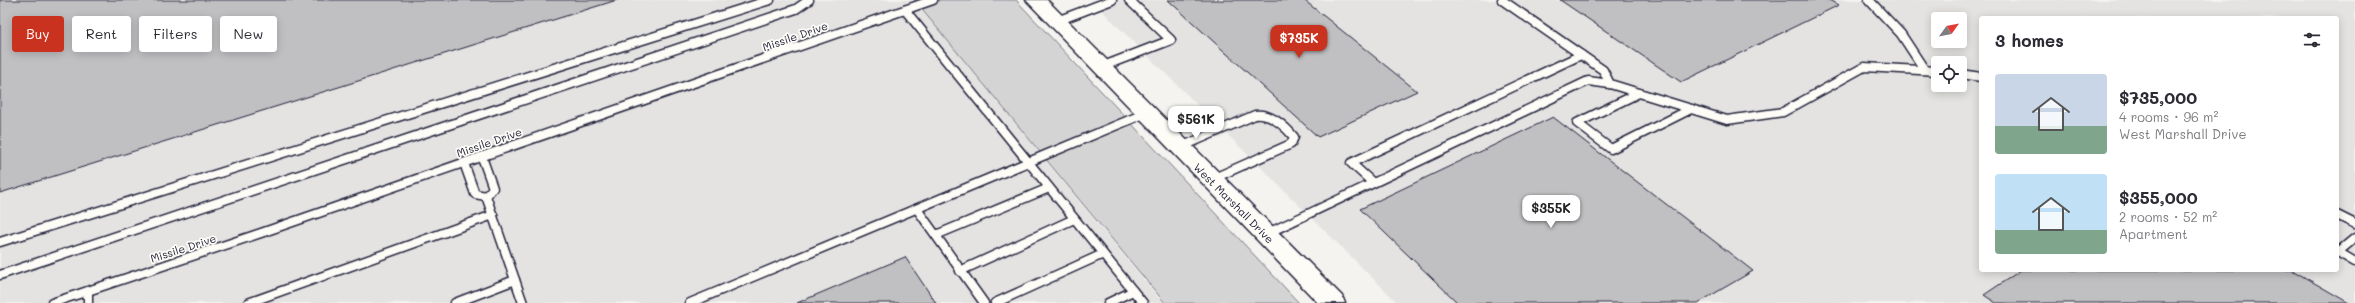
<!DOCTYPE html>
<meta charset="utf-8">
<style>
body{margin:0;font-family:Mali,sans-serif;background:#f7f7f7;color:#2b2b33;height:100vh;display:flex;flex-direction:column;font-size:15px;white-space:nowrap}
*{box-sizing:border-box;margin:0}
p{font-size:13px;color:#7c7c81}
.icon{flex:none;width:22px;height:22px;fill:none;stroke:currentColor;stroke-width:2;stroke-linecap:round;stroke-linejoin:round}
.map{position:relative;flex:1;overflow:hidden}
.side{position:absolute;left:1979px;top:16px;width:360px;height:256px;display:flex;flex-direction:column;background:#fff;border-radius:4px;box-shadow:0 2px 10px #0003}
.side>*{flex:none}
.banner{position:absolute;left:12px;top:16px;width:380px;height:36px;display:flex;gap:8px}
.needle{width:26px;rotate:57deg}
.buttons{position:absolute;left:1931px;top:12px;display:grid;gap:8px}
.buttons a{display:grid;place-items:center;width:36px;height:36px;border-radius:4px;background:#fff;box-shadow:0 2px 10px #0003;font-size:20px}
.price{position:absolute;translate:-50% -34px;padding:0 9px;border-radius:8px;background:#fff;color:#222;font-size:13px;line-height:26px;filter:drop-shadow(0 1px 2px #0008)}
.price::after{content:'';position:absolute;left:50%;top:24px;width:12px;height:9px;margin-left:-6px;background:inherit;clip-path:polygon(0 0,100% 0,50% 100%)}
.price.active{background:#c8321e;color:#fff}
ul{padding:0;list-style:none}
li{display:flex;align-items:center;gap:12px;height:100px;padding:0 16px}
li span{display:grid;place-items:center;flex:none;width:112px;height:80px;border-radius:4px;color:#555}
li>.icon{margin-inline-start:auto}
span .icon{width:48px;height:48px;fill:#fffc;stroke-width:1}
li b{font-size:17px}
h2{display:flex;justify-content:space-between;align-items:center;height:48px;padding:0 16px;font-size:17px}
.chip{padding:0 14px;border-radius:4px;background:#fff;box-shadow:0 2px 10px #0003;font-size:14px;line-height:36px}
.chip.active{background:#c8321e;color:#fff}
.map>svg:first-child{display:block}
.built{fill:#e4e3e2;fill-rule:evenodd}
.green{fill:#d5d4d5;stroke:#7c7b88}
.building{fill:#c0bfc2;stroke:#22223b}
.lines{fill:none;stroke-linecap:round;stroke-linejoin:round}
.lane-casing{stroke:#22223b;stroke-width:11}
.secondary-casing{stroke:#22223b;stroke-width:3}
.lane{stroke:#fdfcf7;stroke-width:8}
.secondary{fill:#fdfcf7;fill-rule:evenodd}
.labels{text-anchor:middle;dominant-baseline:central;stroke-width:3.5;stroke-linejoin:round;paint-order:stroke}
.street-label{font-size:11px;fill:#22223b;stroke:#fdfcf7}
</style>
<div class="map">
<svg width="2355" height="303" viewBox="0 0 2355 303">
<rect width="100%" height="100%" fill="#f4f3ef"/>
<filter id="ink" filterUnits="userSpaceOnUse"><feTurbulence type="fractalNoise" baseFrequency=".025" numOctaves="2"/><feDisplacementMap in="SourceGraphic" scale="8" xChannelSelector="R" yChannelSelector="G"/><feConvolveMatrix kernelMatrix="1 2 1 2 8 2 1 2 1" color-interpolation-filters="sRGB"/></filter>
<g filter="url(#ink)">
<g class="built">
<path d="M 0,0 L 914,0 L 1163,303 L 0,303 Z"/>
<path d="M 1091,0 L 2355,0 L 2355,303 L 1398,303 ZM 1981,18 L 2337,18 L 2337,270 L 1981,270 ZM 1938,19 L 1960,19 L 1960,41 L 1938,41 ZM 1938,63 L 1960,63 L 1960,85 L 1938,85 Z"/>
</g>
<path class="green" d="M 914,0 L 1016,0 L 1299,303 L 1165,303 Z"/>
<g class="building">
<path d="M 0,0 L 617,0 L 0,193 Z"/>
<path d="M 1168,0 L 1304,0 L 1417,91 L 1318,137 Z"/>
<path d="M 1560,0 L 1830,0 L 1839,5 L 1681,82 Z"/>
<path d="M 1553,117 L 1753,271 L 1698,303 L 1458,303 L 1360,209 Z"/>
<path d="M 905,257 L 936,303 L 797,303 Z"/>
<path d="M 2021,270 L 2292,270 L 2349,303 L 1996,303 L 1984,295 Z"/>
</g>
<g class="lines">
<g class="lane-casing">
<g id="lane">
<path d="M 1502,0 L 1603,70 L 1610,84"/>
<path d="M 1869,0 L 1901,34 L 1924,69"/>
<path d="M 905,10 L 1143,303"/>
<path d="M 1057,21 L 1112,0"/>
<path d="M 1101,67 L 1171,40 L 1129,0"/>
<path d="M 1960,74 L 1981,77"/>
<path d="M 1639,93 L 1577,123 L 1611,149 L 1691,109"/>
<path d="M 1181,147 L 1255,115 C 1271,113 1284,125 1294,137 L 1291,144 L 1212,179"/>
<path d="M 482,157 L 493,188 L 486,196"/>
<path d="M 464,163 L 475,194 L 486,196"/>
<path d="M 1373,183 L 1351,163 L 1581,55"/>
<path d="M 486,196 L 523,303"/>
<path d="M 917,209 L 984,303"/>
<path d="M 2337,215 L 2355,224"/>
<path d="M 1266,234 L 1588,81 L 1610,84 L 1727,120 L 1783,112 L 1864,67 L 1938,71"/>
<path d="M 936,235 L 1049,188"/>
<path d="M 2355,238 L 2338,252 L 2355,262"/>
<path d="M 0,242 L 770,0"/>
<path d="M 960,271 L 1074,219"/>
<path d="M 0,275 L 796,9 L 809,0"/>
<path d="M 88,291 L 88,303"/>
<path d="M 52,303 L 261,233 L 933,0"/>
<path d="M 248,303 L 493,215"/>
<path d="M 455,303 L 515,280"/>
<path d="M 690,303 L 1146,113"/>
<path d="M 995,303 L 1103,254"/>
<path d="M 1108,303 L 1133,291"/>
</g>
</g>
<g class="secondary-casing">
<path id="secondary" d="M 1026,0 L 1047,0 L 1342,296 L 1345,303 L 1318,303 Z"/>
</g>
<use href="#lane" class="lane"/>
<use href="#secondary" class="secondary"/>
</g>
</g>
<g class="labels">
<g class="street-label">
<text transform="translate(795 36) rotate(-19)">Missile Drive</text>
<text transform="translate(489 142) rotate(-19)">Missile Drive</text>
<text transform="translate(1234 203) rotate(45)">West Marshall Drive</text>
<text transform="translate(183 248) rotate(-18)">Missile Drive</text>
</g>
</g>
</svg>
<div class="buttons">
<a><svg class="needle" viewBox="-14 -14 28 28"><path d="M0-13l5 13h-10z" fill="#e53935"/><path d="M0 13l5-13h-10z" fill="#7c7c81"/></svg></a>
<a><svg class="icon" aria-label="locate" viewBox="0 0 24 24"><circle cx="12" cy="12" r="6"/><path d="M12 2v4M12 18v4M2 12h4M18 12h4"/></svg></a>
</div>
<b class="price active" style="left:1299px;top:59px">$735K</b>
<b class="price" style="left:1196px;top:140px">$561K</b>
<b class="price" style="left:1551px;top:229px">$355K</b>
<div class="banner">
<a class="chip active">Buy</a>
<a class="chip">Rent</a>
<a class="chip">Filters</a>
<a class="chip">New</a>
</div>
<section class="side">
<h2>3 homes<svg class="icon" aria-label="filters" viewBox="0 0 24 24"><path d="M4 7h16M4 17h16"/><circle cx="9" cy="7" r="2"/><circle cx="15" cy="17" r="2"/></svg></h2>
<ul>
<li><span style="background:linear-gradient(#c9d6e8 65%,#7fa58c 0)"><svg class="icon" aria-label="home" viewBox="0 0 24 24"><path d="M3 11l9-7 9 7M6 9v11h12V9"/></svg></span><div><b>$735,000</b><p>4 rooms · 96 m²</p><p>West Marshall Drive</p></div></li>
<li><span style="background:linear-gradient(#bfe0f5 70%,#7fa58c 0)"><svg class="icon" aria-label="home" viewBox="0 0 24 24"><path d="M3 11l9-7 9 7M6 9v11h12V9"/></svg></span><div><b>$355,000</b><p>2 rooms · 52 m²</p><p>Apartment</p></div></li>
</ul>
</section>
</div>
